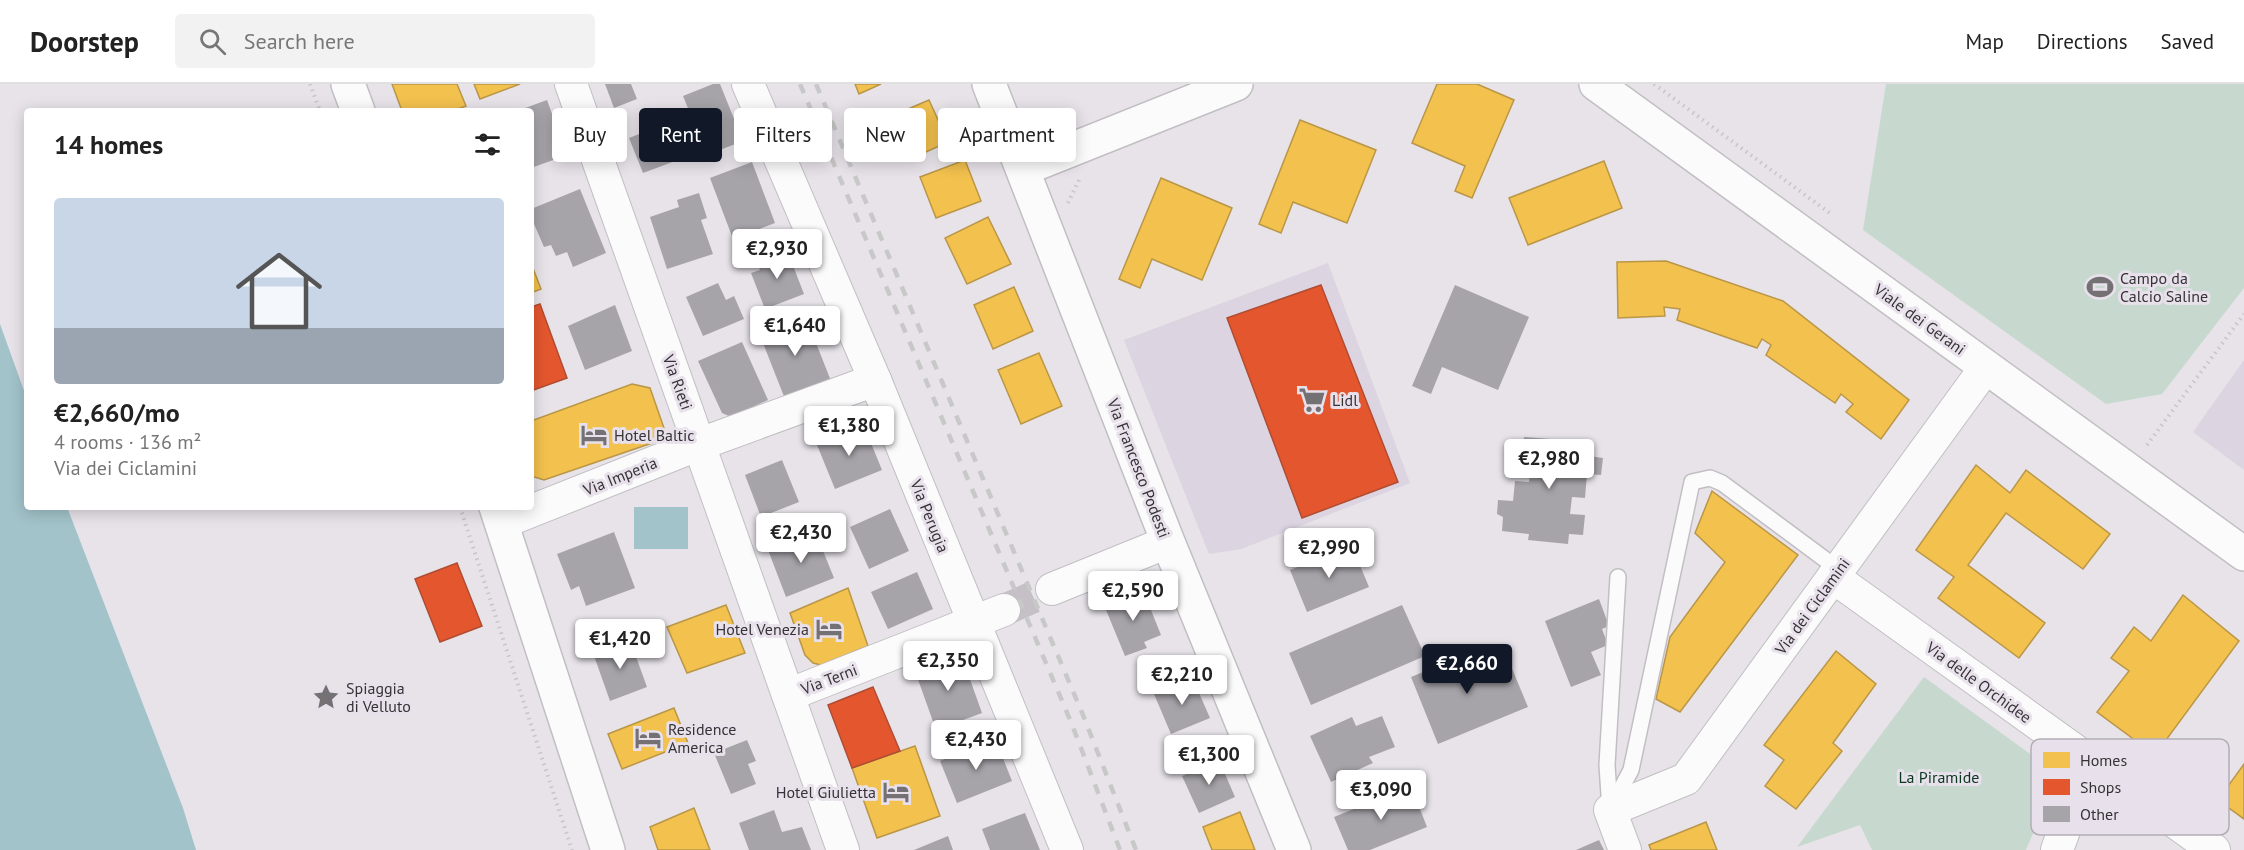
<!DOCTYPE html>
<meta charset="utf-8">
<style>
body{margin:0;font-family:"PT Sans",sans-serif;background:#f2f2f2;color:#222;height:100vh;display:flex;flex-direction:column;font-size:22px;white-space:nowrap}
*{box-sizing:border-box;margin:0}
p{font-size:20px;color:#767676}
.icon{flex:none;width:33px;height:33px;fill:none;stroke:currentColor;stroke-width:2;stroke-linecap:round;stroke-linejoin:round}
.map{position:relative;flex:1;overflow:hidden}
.panel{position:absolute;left:24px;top:24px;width:510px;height:402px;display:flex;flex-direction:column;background:#fff;border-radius:6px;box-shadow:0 3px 15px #0003}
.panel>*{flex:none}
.guide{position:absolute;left:552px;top:24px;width:570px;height:54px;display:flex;gap:12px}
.price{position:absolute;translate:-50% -51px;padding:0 14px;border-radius:6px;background:#fff;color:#222;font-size:20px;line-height:39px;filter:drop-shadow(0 2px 3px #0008)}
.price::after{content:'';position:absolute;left:50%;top:36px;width:18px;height:14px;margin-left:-9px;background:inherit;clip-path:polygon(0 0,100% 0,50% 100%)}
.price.on{background:#111827;color:#fff}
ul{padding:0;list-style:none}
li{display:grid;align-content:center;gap:12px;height:318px;padding:0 30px}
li+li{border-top:2px solid #e0e0e0}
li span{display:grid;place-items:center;height:186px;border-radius:6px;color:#555}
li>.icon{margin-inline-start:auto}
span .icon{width:108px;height:108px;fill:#fffc;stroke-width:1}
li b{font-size:26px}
h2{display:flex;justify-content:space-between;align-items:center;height:72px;padding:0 30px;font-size:26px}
.pill{padding:0 21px;border-radius:6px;background:#fff;box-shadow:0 3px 15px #0003;font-size:21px;line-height:54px}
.pill.on{background:#111827;color:#fff}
header{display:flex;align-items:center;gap:36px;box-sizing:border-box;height:84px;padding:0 30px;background:#fff;border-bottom:2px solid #e0e0e0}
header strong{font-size:28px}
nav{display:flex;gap:33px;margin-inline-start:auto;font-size:21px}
.search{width:420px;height:54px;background:#f2f2f2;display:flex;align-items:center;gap:15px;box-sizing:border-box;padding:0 21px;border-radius:6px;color:#767676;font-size:22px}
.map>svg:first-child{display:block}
.built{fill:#dcd4e0}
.green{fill:#c7d9cf}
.water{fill:#a2c3ca}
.homes{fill:#f2c14e;stroke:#ba9647;stroke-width:1.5}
.shops{fill:#e4572e;stroke:#b04c31;stroke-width:1.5}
.building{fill:#a7a4a9}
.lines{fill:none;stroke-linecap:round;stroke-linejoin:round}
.street-tunnel{stroke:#c4c0c5;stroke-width:32;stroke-dasharray:32 16;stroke-linecap:butt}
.lane-casing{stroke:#c2bfc3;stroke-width:18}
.street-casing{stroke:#c2bfc3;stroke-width:34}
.secondary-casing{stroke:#c2bfc3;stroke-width:36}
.path{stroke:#c7c5c7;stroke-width:4;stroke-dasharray:1.5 4.5;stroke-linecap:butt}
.lane{stroke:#fbfbfc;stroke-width:15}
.street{stroke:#fbfbfc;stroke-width:32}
.secondary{stroke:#fbfbfc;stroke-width:33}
.rail{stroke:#c8c8c9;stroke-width:4.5;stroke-dasharray:10 10;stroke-linecap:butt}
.labels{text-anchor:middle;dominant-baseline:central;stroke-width:6;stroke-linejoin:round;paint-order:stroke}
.poi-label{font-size:16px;fill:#363337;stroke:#e8e1eb;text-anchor:start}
.street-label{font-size:16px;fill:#363337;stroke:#e8e1eb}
.park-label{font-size:16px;fill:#093821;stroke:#e8e1eb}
.key{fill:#e8e1eb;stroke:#b3adb5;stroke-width:1.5}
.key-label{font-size:16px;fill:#363337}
</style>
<header>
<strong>Doorstep</strong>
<div class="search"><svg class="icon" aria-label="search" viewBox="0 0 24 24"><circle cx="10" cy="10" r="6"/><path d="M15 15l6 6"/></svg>Search here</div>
<nav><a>Map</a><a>Directions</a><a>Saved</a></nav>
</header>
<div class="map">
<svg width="2244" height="766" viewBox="0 0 2244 766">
<rect width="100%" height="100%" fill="#e7e3e9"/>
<g class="built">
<path d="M 1328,179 L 1410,399 L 1241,465 L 1209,470 L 1124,256 Z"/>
<path d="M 2244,276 L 2244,386 L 2193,348 Z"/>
</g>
<g class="green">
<path d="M 1886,0 L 2244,0 L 2244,204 L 2162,310 L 2106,320 L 1863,146 Z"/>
<path d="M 1924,593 L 2058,690 L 2026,766 L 1872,766 L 1860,741 L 1797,763 Z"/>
</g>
<g class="water">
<path d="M 0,240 L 27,315 L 27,423 L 67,423 L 183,724 L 196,766 L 0,766 Z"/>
<rect x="634" y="423" width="54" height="42"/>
</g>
<g class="homes">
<path d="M 392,0 L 457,0 L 466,22 L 452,27 L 402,27 Z"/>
<path d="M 474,0 L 520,0 L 480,15 Z"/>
<path d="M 855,0 L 881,0 L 859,10 Z"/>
<path d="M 1437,0 L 1477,0 L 1514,16 L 1472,114 L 1455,107 L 1465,82 L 1412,59 Z"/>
<path d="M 929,16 L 948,58 L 913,74 L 894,31 Z"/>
<path d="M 1300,36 L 1376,66 L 1347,139 L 1293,118 L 1281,149 L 1259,140 Z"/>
<path d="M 965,76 L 981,117 L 936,134 L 920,93 Z"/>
<path d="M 1604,77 L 1622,124 L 1528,161 L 1509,114 Z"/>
<path d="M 1161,94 L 1232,124 L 1202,196 L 1152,175 L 1140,204 L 1119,195 Z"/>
<path d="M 988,133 L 1011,180 L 967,200 L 945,154 Z"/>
<path d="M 1666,177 L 1783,217 L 1909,316 L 1881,355 L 1846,328 L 1853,320 L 1841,310 L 1835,319 L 1766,271 L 1771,261 L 1762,255 L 1757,264 L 1677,236 L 1680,225 L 1664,223 L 1665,232 L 1618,234 L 1617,178 Z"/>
<path d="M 531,179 L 541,205 L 531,209 Z"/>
<path d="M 1014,203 L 1033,247 L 993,265 L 974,221 Z"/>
<path d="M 1039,269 L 1062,322 L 1021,340 L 998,286 Z"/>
<path d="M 632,300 L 650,304 L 664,344 L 652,359 L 544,396 L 531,392 L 531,337 Z"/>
<path d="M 1976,381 L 2010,409 L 2026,386 L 2110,450 L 2083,485 L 2006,429 L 1968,481 L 2045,539 L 2019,574 L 1938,514 L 1954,493 L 1916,466 Z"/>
<path d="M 1712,407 L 1798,471 L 1680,628 L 1656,615 L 1670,553 L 1725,478 L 1695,449 Z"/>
<path d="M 848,504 L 868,562 L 821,581 L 813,579 L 805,571 L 790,529 Z"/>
<path d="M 2183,511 L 2239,557 L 2155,671 L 2097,628 L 2129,587 L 2111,574 L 2134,543 L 2151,557 Z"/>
<path d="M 726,521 L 745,569 L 687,589 L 667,543 Z"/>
<path d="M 1836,567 L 1876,600 L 1833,659 L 1842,667 L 1796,725 L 1765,702 L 1784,676 L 1764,661 Z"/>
<path d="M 674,624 L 688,659 L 622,685 L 608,650 Z"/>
<path d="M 915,662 L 940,732 L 877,754 L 852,684 Z"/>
<path d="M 2244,680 L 2244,735 L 2218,716 Z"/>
<path d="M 694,724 L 710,766 L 658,766 L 650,743 Z"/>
<path d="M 1240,728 L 1255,766 L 1212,766 L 1203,743 Z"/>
<path d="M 1706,738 L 1717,766 L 1651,766 L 1649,761 Z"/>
</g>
<g class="shops">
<path d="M 1321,201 L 1398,398 L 1302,434 L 1227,234 Z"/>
<path d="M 540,220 L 567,294 L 531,307 L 531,223 Z"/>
<path d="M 457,479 L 482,542 L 440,558 L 415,495 Z"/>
<path d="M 873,603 L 900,667 L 852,684 L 828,621 Z"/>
</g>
<g class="building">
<path d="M 605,0 L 631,0 L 637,15 L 614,24 Z"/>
<path d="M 713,0 L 720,0 L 743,57 L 707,71 L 683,12 Z"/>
<path d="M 547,16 L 567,71 L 531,84 L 531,27 L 517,27 Z"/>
<path d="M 672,37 L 686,73 L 643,89 L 629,54 Z"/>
<path d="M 752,78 L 775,139 L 733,155 L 710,94 Z"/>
<path d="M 580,105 L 606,169 L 573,183 L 567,168 L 556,172 L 551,161 L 544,163 L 531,133 L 531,125 Z"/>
<path d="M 699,109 L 707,134 L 701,136 L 713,170 L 667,185 L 650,133 L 679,123 L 677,116 Z"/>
<path d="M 787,166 L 804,210 L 765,225 L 751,189 L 760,186 L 757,177 Z"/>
<path d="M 718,199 L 726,216 L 734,212 L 744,235 L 703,252 L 686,213 Z"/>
<path d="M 1455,201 L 1529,233 L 1498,306 L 1442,283 L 1431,310 L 1412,302 Z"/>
<path d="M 615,221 L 632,267 L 585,286 L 568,242 Z"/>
<path d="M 805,231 L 831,297 L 785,315 L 759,249 Z"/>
<path d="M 742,258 L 768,316 L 731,333 L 722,329 L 698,277 Z"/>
<path d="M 864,342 L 882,386 L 835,405 L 817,361 Z"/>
<path d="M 1524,353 L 1565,356 L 1565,361 L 1589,363 L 1589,372 L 1603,374 L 1601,391 L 1587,390 L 1585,414 L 1572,413 L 1570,430 L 1585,431 L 1583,451 L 1569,450 L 1568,460 L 1528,456 L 1529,450 L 1502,447 L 1503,433 L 1497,430 L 1498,416 L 1513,417 L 1515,397 L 1529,398 L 1531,380 L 1511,378 L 1512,366 L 1523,367 Z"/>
<path d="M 782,376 L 799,418 L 761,433 L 745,391 Z"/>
<path d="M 890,425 L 909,467 L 869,485 L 850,443 Z"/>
<path d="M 815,447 L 834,494 L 786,513 L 768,466 Z"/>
<path d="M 614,448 L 635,504 L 586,522 L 579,502 L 571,506 L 557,470 Z"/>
<path d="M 1352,462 L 1369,503 L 1307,528 L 1290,486 Z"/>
<path d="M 917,488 L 933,525 L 888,545 L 871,508 Z"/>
<path d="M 1143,506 L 1161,551 L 1144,558 L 1147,564 L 1125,572 L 1104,521 Z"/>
<path d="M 1599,515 L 1609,542 L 1602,545 L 1608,561 L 1591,568 L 1601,591 L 1571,603 L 1545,537 Z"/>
<path d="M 1402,521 L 1425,572 L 1311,621 L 1289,569 Z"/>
<path d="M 630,556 L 647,603 L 610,617 L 593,569 Z"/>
<path d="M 1477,566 L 1485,585 L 1508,575 L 1528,623 L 1438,660 L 1411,593 Z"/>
<path d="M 961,570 L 982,629 L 936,646 L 915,587 Z"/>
<path d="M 1192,593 L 1210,634 L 1171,650 L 1154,610 Z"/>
<path d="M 1382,632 L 1395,663 L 1369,673 L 1373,679 L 1331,698 L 1310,652 L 1352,633 L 1356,642 Z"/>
<path d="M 995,654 L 1012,697 L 957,719 L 940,677 Z"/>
<path d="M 747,656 L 756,677 L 748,680 L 756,700 L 731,710 L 714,669 Z"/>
<path d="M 1219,676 L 1235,713 L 1199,729 L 1182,692 Z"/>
<path d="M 1411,702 L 1427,743 L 1370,766 L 1348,766 L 1334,733 Z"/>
<path d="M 774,726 L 782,748 L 802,743 L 811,766 L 749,766 L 739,739 Z"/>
<path d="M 1025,729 L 1040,766 L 990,766 L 982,745 Z"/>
<path d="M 948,752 L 953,766 L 914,766 Z"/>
<path d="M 1599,756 L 1604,766 L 1576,766 Z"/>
</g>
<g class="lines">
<path class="street-tunnel" d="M 1004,526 L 1052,505"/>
<g class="lane-casing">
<g id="lane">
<path d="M 1613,720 L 1631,686 L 1692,398 L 1710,394 L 1722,399 L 1838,485"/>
<path d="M 1610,726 L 1607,681 L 1618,493"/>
</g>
</g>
<g class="street-casing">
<g id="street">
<path d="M 571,0 L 843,766"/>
<path d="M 748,0 L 875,296 L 1067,766"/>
<path d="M 501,439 L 700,360 L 875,296"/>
<path d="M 1833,493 L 2214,766"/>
<path d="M 1052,505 L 1168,458"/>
<path d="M 788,611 L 1004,526"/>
<path d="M 1625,766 L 1610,726 L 1686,695 L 1986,283"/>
<path d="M 2057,766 L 2089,677"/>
</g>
</g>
<g class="secondary-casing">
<g id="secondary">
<path d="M 348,0 L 358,27"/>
<path d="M 989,0 L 1168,458 L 1294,766"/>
<path d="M 1596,0 L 2244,470"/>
<path d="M 1023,85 L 1236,0"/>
<path d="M 496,423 L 608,766"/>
</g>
</g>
<g class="path">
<path d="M 310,0 L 320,27"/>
<path d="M 1654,0 L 1831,130"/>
<path d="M 1068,119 L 1079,96"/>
<path d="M 2147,361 L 2244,230"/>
<path d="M 460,423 L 572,766"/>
</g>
<use href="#lane" class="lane"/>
<use href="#street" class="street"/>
<use href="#secondary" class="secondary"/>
<g class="rail">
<path d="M 800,0 L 1071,638 L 1120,766"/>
<path d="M 816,0 L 1083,631 L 1136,766"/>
</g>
</g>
<defs>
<g id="stadium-bare" transform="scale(2.07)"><path d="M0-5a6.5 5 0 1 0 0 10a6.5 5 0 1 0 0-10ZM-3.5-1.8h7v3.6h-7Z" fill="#747175" stroke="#e8e1eb" stroke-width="2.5" paint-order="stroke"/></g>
<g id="supermarket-bare" transform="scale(2.07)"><path d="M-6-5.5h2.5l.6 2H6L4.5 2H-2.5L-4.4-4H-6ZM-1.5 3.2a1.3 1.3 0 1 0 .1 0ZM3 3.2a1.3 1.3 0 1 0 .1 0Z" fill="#747175" stroke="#e8e1eb" stroke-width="2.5" paint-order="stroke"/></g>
<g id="hotel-bare" transform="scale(2.07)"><path d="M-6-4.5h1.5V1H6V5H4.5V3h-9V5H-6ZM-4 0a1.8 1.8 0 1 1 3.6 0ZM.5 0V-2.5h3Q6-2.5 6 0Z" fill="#747175" stroke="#e8e1eb" stroke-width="2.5" paint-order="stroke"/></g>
<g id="sight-bare" transform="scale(2.07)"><path d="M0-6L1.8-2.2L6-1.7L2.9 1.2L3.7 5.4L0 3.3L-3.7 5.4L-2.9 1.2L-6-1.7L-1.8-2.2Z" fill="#747175" stroke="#e8e1eb" stroke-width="2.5" paint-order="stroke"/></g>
</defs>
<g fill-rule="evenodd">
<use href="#stadium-bare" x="2100" y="203"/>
<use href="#supermarket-bare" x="1312" y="316"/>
<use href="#hotel-bare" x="594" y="351"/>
<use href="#hotel-bare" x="829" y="545"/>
<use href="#sight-bare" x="326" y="613"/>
<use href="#hotel-bare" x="648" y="654"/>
<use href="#hotel-bare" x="896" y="708"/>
</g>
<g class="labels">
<g class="poi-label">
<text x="2120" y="194">Campo da<tspan x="2120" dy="18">Calcio Saline</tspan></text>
<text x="1332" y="316">Lidl</text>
<text x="614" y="351">Hotel Baltic</text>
<text x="809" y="545" text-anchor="end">Hotel Venezia</text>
<text x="346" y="604">Spiaggia<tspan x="346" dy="18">di Velluto</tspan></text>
<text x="668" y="645">Residence<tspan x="668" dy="18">America</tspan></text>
<text x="876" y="708" text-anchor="end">Hotel Giulietta</text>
</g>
<g class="street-label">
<text transform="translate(1920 235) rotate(36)">Viale dei Gerani</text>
<text transform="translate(678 298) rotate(70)">Via Rieti</text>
<text transform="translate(1139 384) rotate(69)">Via Francesco Podesti</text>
<text transform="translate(620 392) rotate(-22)">Via Imperia</text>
<text transform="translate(930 432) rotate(68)">Via Perugia</text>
<text transform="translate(1812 522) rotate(-54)">Via dei Ciclamini</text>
<text transform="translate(829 595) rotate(-21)">Via Terni</text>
<text transform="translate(1979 598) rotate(36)">Via delle Orchidee</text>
</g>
<g class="park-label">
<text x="1939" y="693">La Piramide</text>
</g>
</g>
<rect x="2031" y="655" width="198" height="96" rx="9" class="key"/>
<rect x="2043" y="668" width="27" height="16" fill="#f2c14e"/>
<rect x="2043" y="695" width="27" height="16" fill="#e4572e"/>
<rect x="2043" y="722" width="27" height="16" fill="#a7a4a9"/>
<g class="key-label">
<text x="2080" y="682">Homes</text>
<text x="2080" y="709">Shops</text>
<text x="2080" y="736">Other</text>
</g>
</svg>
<b class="price" style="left:777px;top:196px">€2,930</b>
<b class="price" style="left:795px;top:273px">€1,640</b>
<b class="price" style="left:849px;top:373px">€1,380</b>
<b class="price" style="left:1549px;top:406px">€2,980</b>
<b class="price" style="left:801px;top:480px">€2,430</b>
<b class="price" style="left:1329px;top:495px">€2,990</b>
<b class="price" style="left:1133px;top:538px">€2,590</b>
<b class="price" style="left:620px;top:586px">€1,420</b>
<b class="price" style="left:948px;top:608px">€2,350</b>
<b class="price on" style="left:1467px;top:611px">€2,660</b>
<b class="price" style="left:1182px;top:622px">€2,210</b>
<b class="price" style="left:976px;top:687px">€2,430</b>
<b class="price" style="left:1209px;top:702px">€1,300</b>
<b class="price" style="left:1381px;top:737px">€3,090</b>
<div class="guide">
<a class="pill">Buy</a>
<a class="pill on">Rent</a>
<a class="pill">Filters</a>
<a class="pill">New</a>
<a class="pill">Apartment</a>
</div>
<section class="panel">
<h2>14 homes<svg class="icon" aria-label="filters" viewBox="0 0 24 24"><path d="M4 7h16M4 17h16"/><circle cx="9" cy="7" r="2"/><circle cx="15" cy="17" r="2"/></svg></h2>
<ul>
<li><span style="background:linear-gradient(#c9d6e8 70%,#9aa5b1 0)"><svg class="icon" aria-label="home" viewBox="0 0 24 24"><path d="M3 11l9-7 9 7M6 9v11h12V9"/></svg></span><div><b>€2,660/mo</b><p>4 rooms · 136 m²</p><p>Via dei Ciclamini</p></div></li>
</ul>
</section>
</div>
